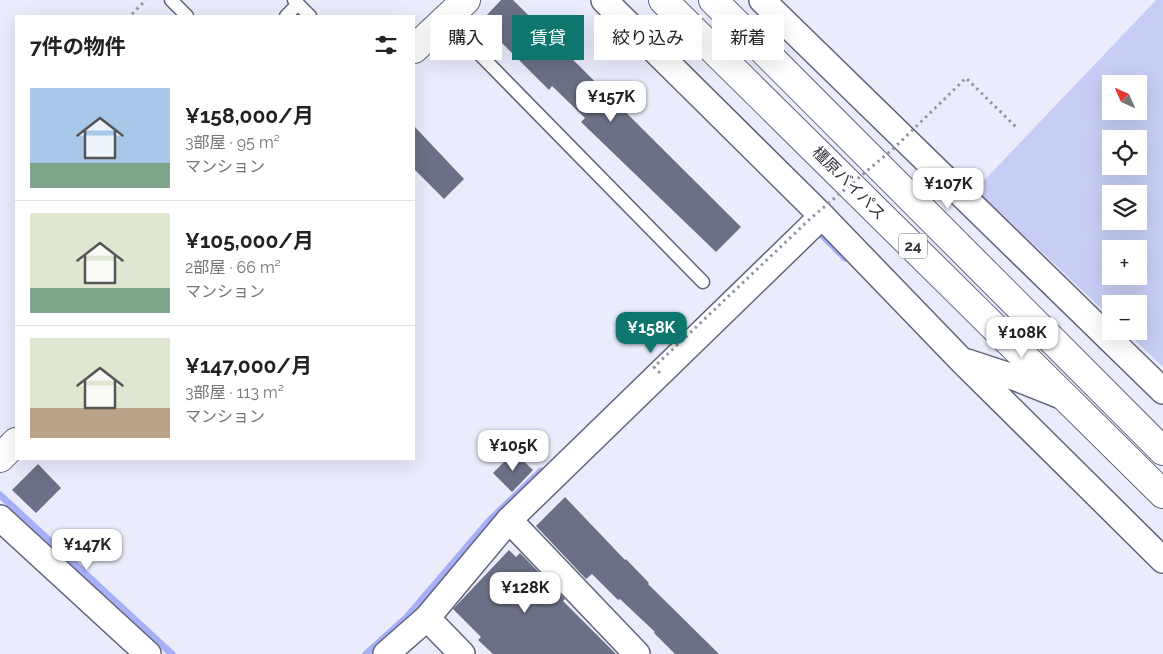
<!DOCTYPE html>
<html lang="ja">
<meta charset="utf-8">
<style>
body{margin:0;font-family:Raleway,"Noto Sans JP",sans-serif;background:#f6f6f6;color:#222;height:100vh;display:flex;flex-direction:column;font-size:19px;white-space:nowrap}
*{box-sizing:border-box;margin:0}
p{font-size:16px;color:#767676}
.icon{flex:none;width:28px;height:28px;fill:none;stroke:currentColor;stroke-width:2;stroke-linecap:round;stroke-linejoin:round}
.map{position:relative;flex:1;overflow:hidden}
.side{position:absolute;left:15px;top:15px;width:400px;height:445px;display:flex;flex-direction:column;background:#fff;border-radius:0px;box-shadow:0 5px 20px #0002}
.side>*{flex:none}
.top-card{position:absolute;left:430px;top:15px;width:475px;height:45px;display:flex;gap:10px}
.needle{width:32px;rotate:315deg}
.tools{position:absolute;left:1102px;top:75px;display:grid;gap:10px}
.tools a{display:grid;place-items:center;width:45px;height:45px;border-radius:0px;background:#fff;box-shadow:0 5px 20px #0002;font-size:25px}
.price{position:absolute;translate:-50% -42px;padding:0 11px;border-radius:10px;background:#fff;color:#222;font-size:16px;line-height:32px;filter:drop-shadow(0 1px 2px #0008)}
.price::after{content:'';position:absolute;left:50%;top:30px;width:15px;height:11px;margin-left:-8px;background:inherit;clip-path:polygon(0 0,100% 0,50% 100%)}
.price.active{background:#0f766e;color:#fff}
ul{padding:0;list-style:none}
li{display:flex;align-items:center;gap:15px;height:125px;padding:0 15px}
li+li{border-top:1px solid #e0e0e0}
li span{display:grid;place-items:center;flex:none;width:140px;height:100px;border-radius:0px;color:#555}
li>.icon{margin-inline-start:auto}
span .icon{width:60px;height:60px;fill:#fffc;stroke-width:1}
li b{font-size:21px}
h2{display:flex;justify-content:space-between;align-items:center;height:60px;padding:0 15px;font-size:21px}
.pill{padding:0 18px;border-radius:0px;background:#fff;box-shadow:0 5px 20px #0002;font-size:18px;line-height:45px}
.pill.active{background:#0f766e;color:#fff}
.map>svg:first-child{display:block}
.green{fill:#c7cdf5;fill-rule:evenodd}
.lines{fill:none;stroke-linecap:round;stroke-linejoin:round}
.stream{stroke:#a7aff7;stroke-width:7}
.building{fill:#6c7086}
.lane-casing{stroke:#61647b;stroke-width:15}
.street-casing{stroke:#61647b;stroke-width:28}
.secondary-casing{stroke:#61647b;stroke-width:30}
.highway-casing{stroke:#61647b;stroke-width:30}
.path{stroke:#9394a2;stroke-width:3;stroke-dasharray:2.5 4;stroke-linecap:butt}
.lane{stroke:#fff;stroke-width:12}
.street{stroke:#fff;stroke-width:25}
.secondary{stroke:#fff;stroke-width:28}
.highway{stroke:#fff;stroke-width:28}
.path-bridge{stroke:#9394a2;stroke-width:3;stroke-dasharray:2.5 4;stroke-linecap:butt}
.labels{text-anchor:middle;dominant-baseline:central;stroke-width:5;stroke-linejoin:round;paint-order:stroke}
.shield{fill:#fff;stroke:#6d6e75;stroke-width:1}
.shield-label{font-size:15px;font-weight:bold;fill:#2f303a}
.street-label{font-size:16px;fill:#2f303a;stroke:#fff}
</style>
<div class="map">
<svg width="1163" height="654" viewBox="0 0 1163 654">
<rect width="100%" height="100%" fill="#eaecfc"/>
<path class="green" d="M 1156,0 L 1163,0 L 1163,367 L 1125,331 L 1139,331 L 1139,304 L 1111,304 L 1111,318 L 976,189 ZM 1111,84 L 1139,84 L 1139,111 L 1111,111 ZM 1111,139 L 1139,139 L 1139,166 L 1111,166 ZM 1111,194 L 1139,194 L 1139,221 L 1111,221 ZM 1111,249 L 1139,249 L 1139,276 L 1111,276 Z"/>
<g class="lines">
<g class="stream">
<path d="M 817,230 L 845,258"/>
<path d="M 0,495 L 172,654"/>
<path d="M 366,654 L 407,617 L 489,521 L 541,471"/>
</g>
</g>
<g class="building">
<path d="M 501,0 L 513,0 L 741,227 L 716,252 L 581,122 L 585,118 L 552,86 L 549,90 L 483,24 L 488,19 L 485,17 Z"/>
<path d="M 414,126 L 464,179 L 444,199 L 414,169 Z"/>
<path d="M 514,452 L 533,470 L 512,492 L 493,473 Z"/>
<path d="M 38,464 L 61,488 L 36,513 L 12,490 Z"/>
<path d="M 565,497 L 625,560 L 626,559 L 649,583 L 648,584 L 719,654 L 675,654 L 654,633 L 655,632 L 620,599 L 618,600 L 592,574 L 586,579 L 536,526 Z"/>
<path d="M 509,550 L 516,557 L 520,553 L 565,599 L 563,601 L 616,654 L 493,654 L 478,640 L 481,637 L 453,609 Z"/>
</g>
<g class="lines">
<g class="lane-casing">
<g id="lane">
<path d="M 171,0 L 187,16"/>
<path d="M 294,0 L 310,16"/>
<path d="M 286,16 L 298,4"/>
<path d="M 445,19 L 703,282"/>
</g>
</g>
<g class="street-casing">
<g id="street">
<path d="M 604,0 L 822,216 L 962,361 L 1163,560"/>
<path d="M 762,0 L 1163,391"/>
<path d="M 967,362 L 1016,378 L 1066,398"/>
<path d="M 0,518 L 148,654"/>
<path d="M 509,520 L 637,654"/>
<path d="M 427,618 L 462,654"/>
<path d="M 386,654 L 427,618 L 509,520 L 822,216"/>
</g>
</g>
<g class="secondary-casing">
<g id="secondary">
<path d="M 414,49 L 466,0"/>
<path d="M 0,458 L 16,442"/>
</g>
</g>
<g class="highway-casing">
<g id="highway">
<path d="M 663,0 L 1163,494"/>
<path d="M 713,0 L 1163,451"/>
</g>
</g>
<path class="path" d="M 132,14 L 146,0"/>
<use href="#lane" class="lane"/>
<use href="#street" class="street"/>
<use href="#secondary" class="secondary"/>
<use href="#highway" class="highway"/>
<path class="path-bridge" d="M 660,373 L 654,367 L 811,218 L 893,149 L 966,78 L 1016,127"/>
</g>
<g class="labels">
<rect class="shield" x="899" y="233.5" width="28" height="25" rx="4"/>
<g class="shield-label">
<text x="913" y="246">24</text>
</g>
<g class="street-label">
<text transform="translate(849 183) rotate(45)">橿原バイパス</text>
</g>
</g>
</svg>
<div class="tools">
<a><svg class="needle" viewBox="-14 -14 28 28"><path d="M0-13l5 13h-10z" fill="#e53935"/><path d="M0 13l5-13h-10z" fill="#767676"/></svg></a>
<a><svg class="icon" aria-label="locate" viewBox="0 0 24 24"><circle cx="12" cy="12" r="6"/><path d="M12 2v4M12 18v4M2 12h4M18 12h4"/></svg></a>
<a><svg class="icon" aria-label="layers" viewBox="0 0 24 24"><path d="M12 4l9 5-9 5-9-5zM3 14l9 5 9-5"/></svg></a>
<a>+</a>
<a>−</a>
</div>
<b class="price" style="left:611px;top:123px">¥157K</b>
<b class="price" style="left:948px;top:210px">¥107K</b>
<b class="price active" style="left:651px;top:354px">¥158K</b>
<b class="price" style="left:1022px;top:359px">¥108K</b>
<b class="price" style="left:513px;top:472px">¥105K</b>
<b class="price" style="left:87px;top:571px">¥147K</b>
<b class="price" style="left:525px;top:614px">¥128K</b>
<div class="top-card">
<a class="pill">購入</a>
<a class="pill active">賃貸</a>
<a class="pill">絞り込み</a>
<a class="pill">新着</a>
</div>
<section class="side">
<h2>7件の物件<svg class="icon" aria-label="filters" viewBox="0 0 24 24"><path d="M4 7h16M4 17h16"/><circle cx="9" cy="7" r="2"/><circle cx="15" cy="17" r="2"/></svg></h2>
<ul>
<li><span style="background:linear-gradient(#a9c7e8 75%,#7fa58c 0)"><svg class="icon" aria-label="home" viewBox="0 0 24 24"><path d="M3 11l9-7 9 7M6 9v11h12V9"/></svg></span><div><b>¥158,000/月</b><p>3部屋 · 95 m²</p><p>マンション</p></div></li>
<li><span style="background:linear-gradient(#dfe7d0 75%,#7fa58c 0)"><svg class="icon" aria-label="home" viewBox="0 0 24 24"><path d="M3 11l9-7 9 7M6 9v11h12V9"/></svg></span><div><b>¥105,000/月</b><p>2部屋 · 66 m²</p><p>マンション</p></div></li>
<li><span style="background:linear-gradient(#dfe7d0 70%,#b9a48a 0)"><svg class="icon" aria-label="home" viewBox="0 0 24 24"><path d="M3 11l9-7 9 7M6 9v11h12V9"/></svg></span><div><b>¥147,000/月</b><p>3部屋 · 113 m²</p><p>マンション</p></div></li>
</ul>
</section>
</div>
